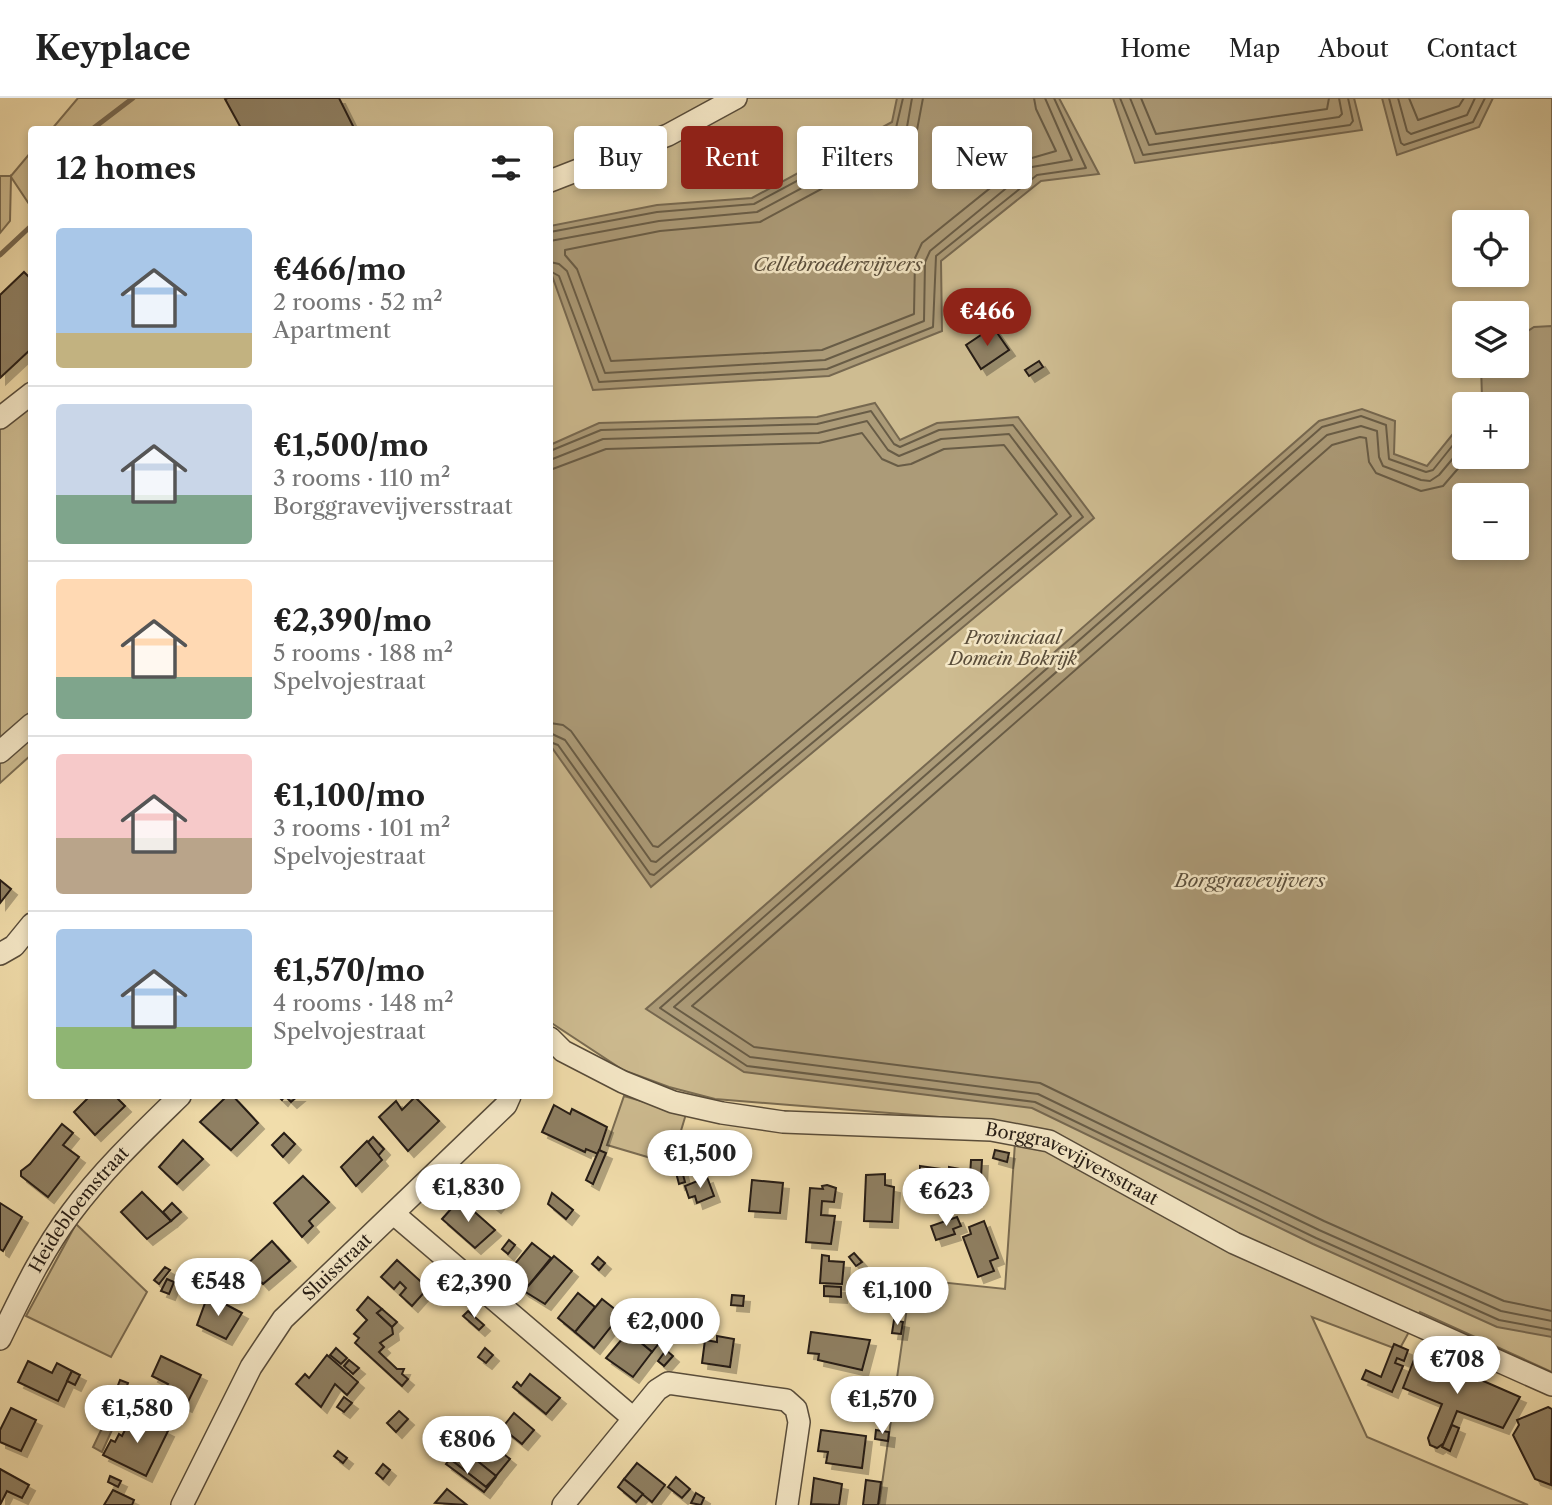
<!DOCTYPE html>
<meta charset="utf-8">
<style>
body{margin:0;font-family:"Libre Caslon Text",serif;background:#f2f2f2;color:#222;height:100vh;display:flex;flex-direction:column;font-size:26px;white-space:nowrap}
*{box-sizing:border-box;margin:0}
p{font-size:23px;color:#767676}
.icon{flex:none;width:38px;height:38px;fill:none;stroke:currentColor;stroke-width:2;stroke-linecap:round;stroke-linejoin:round}
.map{position:relative;flex:1;overflow:hidden}
.panel{position:absolute;left:28px;top:28px;width:525px;height:973px;display:flex;flex-direction:column;background:#fff;border-radius:7px;box-shadow:0 4px 10px #0003}
.panel>*{flex:none}
.guide{position:absolute;left:574px;top:28px;width:665px;height:63px;display:flex;gap:14px}
.fabs{position:absolute;left:1452px;top:112px;display:grid;gap:14px}
.fabs a{display:grid;place-items:center;width:77px;height:77px;border-radius:7px;background:#fff;box-shadow:0 4px 10px #0003;font-size:35px}
.price{position:absolute;translate:-50% -60px;padding:0 16px;border-radius:24px;background:#fff;color:#222;font-size:23px;line-height:46px;filter:drop-shadow(0 2px 4px #0008)}
.price::after{content:'';position:absolute;left:50%;top:42px;width:21px;height:16px;margin-left:-10px;background:inherit;clip-path:polygon(0 0,100% 0,50% 100%)}
.price.on{background:#8f2418;color:#fff}
ul{padding:0;list-style:none}
li{display:flex;align-items:center;gap:21px;height:175px;padding:0 28px}
li+li{border-top:2px solid #e0e0e0}
li span{display:grid;place-items:center;flex:none;width:196px;height:140px;border-radius:7px;color:#555}
li>.icon{margin-inline-start:auto}
span .icon{width:84px;height:84px;fill:#fffc;stroke-width:1}
li b{font-size:30px}
h2{display:flex;justify-content:space-between;align-items:center;height:84px;padding:0 28px;font-size:30px}
.tag{padding:0 24px;border-radius:7px;background:#fff;box-shadow:0 4px 10px #0003;font-size:24px;line-height:63px}
.tag.on{background:#8f2418;color:#fff}
header{display:flex;align-items:center;gap:42px;box-sizing:border-box;height:98px;padding:0 35px;background:#fff;border-bottom:2px solid #e0e0e0}
header strong{font-size:33px}
nav{display:flex;gap:38px;margin-inline-start:auto;font-size:24px}
.map>svg:first-child{display:block}
.green{fill:#cebc91;stroke:#7a6c52;stroke-width:2;fill-rule:evenodd}
.water{fill:#ac9b78;stroke:#766850;stroke-width:2;fill-rule:evenodd}
.lines{fill:none;stroke-linecap:round;stroke-linejoin:round}
.shore{stroke:#685c46;stroke-width:2}
.stream{stroke:#766850;stroke-width:5}
.building{fill:#8f8063;stroke:#251c14;stroke-width:2;filter:url(#shadow)}
.minor-casing{stroke:#584c3a;stroke-width:24}
.minor{stroke:#f6e9c8;stroke-width:21}
.labels{text-anchor:middle;dominant-baseline:central;stroke-width:5;stroke-linejoin:round;paint-order:stroke}
.park-label{font-size:18px;font-style:italic;fill:#584c3a;stroke:#f6e9c8}
.street-label{font-size:18px;fill:#251c14;stroke:#f6e9c8}
.water-label{font-size:19px;font-style:italic;fill:#5b4f3c;stroke:#f6e9c8}
</style>
<header>
<strong>Keyplace</strong>
<nav><a>Home</a><a>Map</a><a>About</a><a>Contact</a></nav>
</header>
<div class="map">
<svg width="1552" height="1407" viewBox="0 0 1552 1407">
<defs>
<filter id="shadow"><feDropShadow dx="6" dy="6" stdDeviation="0" flood-color="#0004"/></filter>
</defs>
<rect width="100%" height="100%" fill="#f1ddab"/>
<filter id="stains"><feTurbulence type="fractalNoise" baseFrequency=".00286" numOctaves="4"/><feColorMatrix values="0 0 0 0 .2 0 0 0 0 .09 0 0 0 0 .02 0 0 0 .5 -.17"/></filter>
<radialGradient id="worn" r=".72"><stop offset=".6" stop-color="#630" stop-opacity="0"/><stop offset="1" stop-color="#630" stop-opacity=".3"/></radialGradient>
<g class="green">
<path d="M 78,0 L 1552,0 L 1552,1274 L 1420,1214 L 1399,1252 L 1312,1219 L 1367,1339 L 1528,1407 L 879,1407 L 911,1181 L 1005,1191 L 1016,1030 L 964,1021 L 715,1001 L 669,989 L 623,972 L 550,924 L 550,32 L 51,32 ZM 1465,124 L 1517,124 L 1517,177 L 1465,177 ZM 1465,215 L 1517,215 L 1517,268 L 1465,268 ZM 1465,306 L 1517,306 L 1517,359 L 1465,359 ZM 1465,397 L 1517,397 L 1517,450 L 1465,450 Z"/>
<path d="M 31,54 L 31,109 L 11,79 L 10,123 L 0,135 L 0,78 L 11,78 Z"/>
<path d="M 31,308 L 31,657 L 0,685 L 0,327 Z"/>
<path d="M 624,998 L 686,1016 L 671,1066 L 607,1047 Z"/>
<path d="M 76,1126 L 147,1194 L 111,1259 L 26,1218 Z"/>
</g>
<g class="water">
<path d="M 897,0 L 1059,0 L 1099,76 L 1041,83 L 941,163 L 942,233 L 829,278 L 593,292 L 550,172 L 550,128 L 657,107 L 752,100 L 892,24 Z"/>
<path d="M 1113,0 L 1354,0 L 1362,32 L 1135,65 Z"/>
<path d="M 1382,0 L 1493,0 L 1479,29 L 1397,57 Z"/>
<path d="M 1552,228 L 1552,1239 L 1497,1229 L 1313,1146 L 1032,1010 L 744,974 L 646,911 L 1319,323 L 1362,311 L 1395,323 L 1394,356 L 1427,368 L 1465,321 L 1465,359 L 1517,359 L 1517,306 L 1476,306 L 1482,299 L 1481,268 L 1517,268 L 1517,240 L 1534,229 ZM 1517,397 L 1517,450 L 1465,450 L 1465,397 Z"/>
<path d="M 875,305 L 900,342 L 937,325 L 1018,319 L 1094,420 L 651,789 L 550,647 L 550,347 L 599,325 L 817,319 Z"/>
<path d="M 103,1328 L 112,1332 L 102,1354 L 93,1349 Z"/>
</g>
<g class="lines">
<g class="shore">
<path d="M 923,0 L 917,32 L 907,45 L 760,124 L 660,133 L 565,152 L 565,157 L 577,171 L 611,263 L 822,252 L 914,216 L 915,160 L 922,145 L 1025,62 L 1056,53 L 1036,11 L 1034,0"/>
<path d="M 1120,0 L 1143,57 L 1350,27 L 1353,23 L 1348,0"/>
<path d="M 1130,0 L 1149,47 L 1339,19 L 1342,16 L 1339,0"/>
<path d="M 1141,0 L 1156,36 L 1327,11 L 1329,0"/>
<path d="M 1389,0 L 1401,45 L 1404,47 L 1473,24 L 1485,0"/>
<path d="M 1398,0 L 1407,33 L 1411,36 L 1467,17 L 1475,0"/>
<path d="M 1409,0 L 1418,22 L 1459,8 L 1464,0"/>
<path d="M 550,134 L 657,114 L 754,106 L 896,30 L 903,0"/>
<path d="M 550,143 L 659,123 L 757,114 L 901,37 L 907,29 L 912,0"/>
<path d="M 550,164 L 559,166 L 567,173 L 605,275 L 825,262 L 924,223 L 925,164 L 930,153 L 1032,69 L 1072,62 L 1045,0"/>
<path d="M 550,173 L 559,178 L 599,284 L 827,271 L 933,229 L 936,158 L 1037,77 L 1086,70 L 1054,0"/>
<path d="M 1465,332 L 1433,372 L 1426,374 L 1389,361 L 1386,327 L 1361,318 L 1322,329 L 660,910 L 747,968 L 1035,1004 L 1316,1140 L 1499,1222 L 1552,1232"/>
<path d="M 1465,346 L 1439,377 L 1430,383 L 1421,382 L 1383,368 L 1379,359 L 1377,333 L 1361,328 L 1327,337 L 674,909 L 750,959 L 1038,996 L 1319,1132 L 1501,1213 L 1552,1223"/>
<path d="M 550,353 L 601,332 L 817,326 L 871,313 L 894,346 L 900,349 L 939,332 L 1013,327 L 1083,419 L 654,777 L 650,776 L 558,647 L 550,644"/>
<path d="M 1468,359 L 1443,388 L 1421,393 L 1376,375 L 1369,364 L 1366,340 L 1360,339 L 1332,347 L 692,908 L 754,949 L 1040,985 L 1324,1123 L 1504,1203 L 1552,1213"/>
<path d="M 550,362 L 603,341 L 818,335 L 867,323 L 888,352 L 899,358 L 941,341 L 1009,336 L 1071,418 L 656,764 L 651,763 L 565,642 L 550,635"/>
<path d="M 550,372 L 606,351 L 819,345 L 862,335 L 882,361 L 898,368 L 911,366 L 944,351 L 1004,347 L 1057,416 L 658,749 L 653,748 L 571,633 L 563,627 L 550,625"/>
</g>
<g class="stream">
<path d="M 91,32 L 133,0"/>
<path d="M 0,157 L 32,127"/>
</g>
</g>
<g class="building">
<path d="M 228,0 L 339,0 L 355,32 L 242,32 L 225,1 Z"/>
<path d="M 24,174 L 32,182 L 32,250 L 0,280 L 0,197 Z"/>
<path d="M 993,229 L 1009,252 L 981,271 L 966,247 Z"/>
<path d="M 1039,263 L 1043,269 L 1029,278 L 1025,272 Z"/>
<path d="M 0,782 L 11,791 L 0,805 Z"/>
<path d="M 90,998 L 115,998 L 125,1008 L 95,1037 L 74,1014 Z"/>
<path d="M 227,998 L 233,998 L 258,1025 L 231,1052 L 200,1024 Z"/>
<path d="M 278,998 L 298,998 L 291,1004 L 285,998 L 282,1002 Z"/>
<path d="M 415,999 L 439,1023 L 408,1053 L 379,1019 L 396,1003 L 402,1012 Z"/>
<path d="M 554,1007 L 570,1016 L 572,1011 L 607,1029 L 598,1056 L 586,1051 L 585,1054 L 542,1034 Z"/>
<path d="M 62,1026 L 73,1035 L 63,1047 L 79,1059 L 48,1099 L 21,1078 L 21,1073 L 30,1066 Z"/>
<path d="M 284,1035 L 295,1046 L 283,1059 L 272,1047 Z"/>
<path d="M 727,1035 L 733,1052 L 682,1066 L 677,1049 Z"/>
<path d="M 373,1039 L 384,1051 L 378,1058 L 368,1044 Z"/>
<path d="M 183,1042 L 203,1061 L 177,1086 L 159,1069 Z"/>
<path d="M 367,1043 L 382,1062 L 356,1088 L 341,1069 Z"/>
<path d="M 599,1052 L 606,1055 L 593,1086 L 586,1082 Z"/>
<path d="M 995,1052 L 1009,1055 L 1007,1064 L 993,1060 Z"/>
<path d="M 971,1062 L 982,1062 L 981,1079 L 970,1078 Z"/>
<path d="M 920,1068 L 949,1072 L 949,1104 L 929,1103 L 929,1092 L 920,1091 Z"/>
<path d="M 681,1069 L 685,1084 L 679,1086 L 675,1071 Z"/>
<path d="M 949,1069 L 971,1073 L 970,1078 L 978,1078 L 977,1102 L 949,1101 Z"/>
<path d="M 491,1072 L 509,1092 L 495,1109 L 474,1092 Z"/>
<path d="M 885,1076 L 885,1087 L 894,1089 L 892,1124 L 864,1123 L 866,1077 Z"/>
<path d="M 303,1078 L 329,1104 L 309,1123 L 313,1128 L 302,1139 L 274,1105 Z"/>
<path d="M 707,1079 L 714,1098 L 697,1105 L 695,1098 L 689,1100 L 685,1088 Z"/>
<path d="M 752,1082 L 783,1085 L 780,1115 L 749,1113 Z"/>
<path d="M 827,1087 L 836,1090 L 834,1104 L 822,1103 L 821,1117 L 835,1118 L 831,1146 L 806,1144 L 810,1090 L 823,1091 L 822,1088 Z"/>
<path d="M 142,1094 L 171,1123 L 147,1141 L 121,1114 Z"/>
<path d="M 552,1095 L 573,1112 L 566,1121 L 548,1106 Z"/>
<path d="M 460,1101 L 495,1132 L 475,1150 L 442,1121 Z"/>
<path d="M 0,1105 L 22,1119 L 3,1153 L 0,1151 Z"/>
<path d="M 172,1105 L 181,1114 L 171,1123 L 163,1114 Z"/>
<path d="M 957,1119 L 961,1128 L 953,1131 L 955,1136 L 936,1142 L 931,1128 Z"/>
<path d="M 984,1123 L 998,1160 L 990,1163 L 994,1173 L 978,1179 L 963,1139 L 971,1136 L 969,1129 Z"/>
<path d="M 509,1142 L 515,1147 L 508,1156 L 502,1151 Z"/>
<path d="M 272,1143 L 290,1163 L 263,1186 L 246,1167 Z"/>
<path d="M 532,1145 L 551,1160 L 524,1193 L 505,1178 Z"/>
<path d="M 854,1155 L 862,1164 L 856,1168 L 849,1159 Z"/>
<path d="M 822,1157 L 829,1158 L 829,1163 L 844,1164 L 842,1186 L 820,1185 Z"/>
<path d="M 554,1158 L 572,1173 L 545,1206 L 524,1193 Z"/>
<path d="M 598,1159 L 605,1165 L 599,1172 L 592,1166 Z"/>
<path d="M 397,1162 L 428,1190 L 412,1208 L 400,1197 L 406,1190 L 400,1184 L 394,1191 L 381,1179 Z"/>
<path d="M 165,1169 L 170,1172 L 159,1186 L 154,1182 Z"/>
<path d="M 167,1181 L 174,1184 L 169,1196 L 161,1193 Z"/>
<path d="M 824,1188 L 841,1189 L 841,1199 L 824,1198 Z"/>
<path d="M 578,1195 L 595,1209 L 575,1234 L 558,1220 Z"/>
<path d="M 208,1197 L 242,1215 L 226,1241 L 197,1227 Z"/>
<path d="M 732,1197 L 744,1198 L 743,1208 L 731,1207 Z"/>
<path d="M 368,1199 L 382,1211 L 377,1215 L 392,1229 L 393,1236 L 380,1245 L 384,1249 L 379,1254 L 397,1271 L 404,1271 L 402,1276 L 408,1281 L 402,1288 L 355,1245 L 359,1240 L 354,1236 L 367,1222 L 357,1212 Z"/>
<path d="M 602,1201 L 621,1216 L 594,1250 L 575,1234 Z"/>
<path d="M 689,1205 L 698,1215 L 687,1225 L 678,1216 Z"/>
<path d="M 382,1211 L 397,1224 L 392,1229 L 377,1215 Z"/>
<path d="M 468,1213 L 484,1227 L 479,1232 L 463,1218 Z"/>
<path d="M 894,1222 L 903,1224 L 901,1236 L 892,1235 Z"/>
<path d="M 632,1229 L 649,1242 L 653,1238 L 660,1244 L 652,1254 L 628,1234 Z"/>
<path d="M 628,1234 L 652,1254 L 633,1279 L 606,1260 Z"/>
<path d="M 811,1234 L 870,1242 L 862,1272 L 818,1262 L 819,1256 L 808,1255 Z"/>
<path d="M 717,1238 L 734,1241 L 730,1269 L 702,1265 L 705,1242 L 717,1244 Z"/>
<path d="M 1394,1246 L 1408,1252 L 1404,1263 L 1397,1260 L 1395,1265 L 1403,1268 L 1392,1294 L 1362,1281 L 1366,1272 L 1381,1279 Z"/>
<path d="M 336,1250 L 347,1260 L 341,1266 L 330,1257 Z"/>
<path d="M 485,1250 L 493,1257 L 486,1265 L 478,1259 Z"/>
<path d="M 666,1252 L 673,1258 L 664,1268 L 658,1263 Z"/>
<path d="M 1417,1254 L 1520,1299 L 1503,1330 L 1457,1313 L 1444,1345 L 1437,1350 L 1430,1347 L 1428,1340 L 1442,1306 L 1403,1290 Z"/>
<path d="M 327,1257 L 358,1284 L 347,1297 L 335,1286 L 321,1309 L 296,1286 L 305,1276 L 309,1280 Z"/>
<path d="M 161,1258 L 201,1277 L 186,1308 L 162,1297 L 168,1286 L 152,1278 Z"/>
<path d="M 349,1262 L 359,1270 L 353,1276 L 344,1268 Z"/>
<path d="M 28,1263 L 52,1275 L 57,1265 L 72,1273 L 58,1303 L 18,1284 Z"/>
<path d="M 72,1273 L 80,1277 L 75,1287 L 67,1283 Z"/>
<path d="M 530,1276 L 560,1300 L 546,1316 L 513,1289 L 517,1284 L 521,1288 Z"/>
<path d="M 120,1282 L 128,1285 L 125,1293 L 117,1290 Z"/>
<path d="M 117,1295 L 128,1301 L 124,1308 L 114,1303 Z"/>
<path d="M 344,1299 L 352,1305 L 344,1314 L 337,1309 Z"/>
<path d="M 1548,1309 L 1552,1311 L 1551,1387 L 1535,1381 L 1513,1337 L 1519,1327 L 1517,1322 Z"/>
<path d="M 11,1310 L 36,1322 L 21,1353 L 0,1344 L 0,1332 Z"/>
<path d="M 399,1313 L 408,1321 L 396,1334 L 387,1325 Z"/>
<path d="M 514,1315 L 534,1332 L 522,1346 L 502,1330 Z"/>
<path d="M 133,1316 L 168,1333 L 146,1378 L 103,1357 L 111,1342 L 115,1344 L 119,1336 L 122,1338 Z"/>
<path d="M 1452,1327 L 1459,1330 L 1450,1353 L 1442,1349 Z"/>
<path d="M 474,1332 L 510,1361 L 496,1378 L 460,1349 Z"/>
<path d="M 821,1332 L 866,1338 L 862,1370 L 826,1365 L 828,1354 L 818,1353 Z"/>
<path d="M 876,1332 L 889,1334 L 888,1343 L 875,1341 Z"/>
<path d="M 460,1349 L 496,1378 L 486,1389 L 450,1361 Z"/>
<path d="M 338,1353 L 347,1360 L 343,1365 L 334,1358 Z"/>
<path d="M 450,1361 L 486,1389 L 496,1379 L 484,1394 L 446,1366 Z"/>
<path d="M 637,1365 L 665,1387 L 652,1404 L 624,1381 Z"/>
<path d="M 383,1366 L 390,1372 L 383,1381 L 376,1375 Z"/>
<path d="M 0,1371 L 29,1387 L 22,1400 L 7,1393 L 0,1407 Z"/>
<path d="M 110,1378 L 121,1383 L 118,1389 L 108,1384 Z"/>
<path d="M 676,1379 L 690,1391 L 682,1400 L 668,1389 Z"/>
<path d="M 814,1380 L 842,1386 L 839,1407 L 811,1406 Z"/>
<path d="M 624,1381 L 643,1396 L 636,1404 L 618,1389 Z"/>
<path d="M 866,1382 L 881,1384 L 878,1407 L 863,1407 Z"/>
<path d="M 447,1391 L 467,1407 L 435,1405 Z"/>
<path d="M 113,1392 L 134,1402 L 132,1407 L 104,1407 Z"/>
<path d="M 696,1395 L 704,1400 L 701,1407 L 691,1405 Z"/>
</g>
<g class="lines">
<g class="minor-casing">
<g id="minor">
<path d="M 550,83 L 668,37 L 736,0"/>
<path d="M 0,320 L 32,295"/>
<path d="M 0,654 L 32,626"/>
<path d="M 0,856 L 14,848 L 32,826"/>
<path id="s1" d="M 550,940 L 563,953 L 623,984 L 673,1004 L 722,1015 L 783,1024 L 991,1032 L 1049,1043 L 1234,1145 L 1552,1287"/>
<path d="M 394,1116 L 633,1320"/>
<path id="s2" d="M 0,1241 C 21,1198 42,1153 71,1115 C 103,1072 142,1035 180,998"/>
<path id="s3" d="M 182,1407 L 251,1269 L 283,1221 L 506,1007 L 510,998"/>
<path d="M 563,1407 L 657,1292 L 668,1285 L 786,1302 L 796,1311 L 799,1324 L 787,1407"/>
</g>
</g>
<use href="#minor" class="minor"/>
</g>
<g class="labels">
<g class="park-label">
<text x="1013" y="540">Provinciaal<tspan x="1013" dy="21">Domein Bokrijk</tspan></text>
</g>
<g class="street-label">
<text stroke="none"><textPath href="#s1" startOffset="548">Borggravevijversstraat</textPath></text>
<text stroke="none"><textPath href="#s2" startOffset="152">Heidebloemstraat</textPath></text>
<text stroke="none"><textPath href="#s3" startOffset="287">Sluisstraat</textPath></text>
</g>
<g class="water-label">
<text x="838" y="166">Cellebroedervijvers</text>
<text x="1250" y="782">Borggravevijvers</text>
</g>
</g>
<rect width="100%" height="100%" filter="url(#stains)"/>
<rect width="100%" height="100%" fill="url(#worn)"/>
</svg>
<div class="fabs">
<a><svg class="icon" aria-label="locate" viewBox="0 0 24 24"><circle cx="12" cy="12" r="6"/><path d="M12 2v4M12 18v4M2 12h4M18 12h4"/></svg></a>
<a><svg class="icon" aria-label="layers" viewBox="0 0 24 24"><path d="M12 4l9 5-9 5-9-5zM3 14l9 5 9-5"/></svg></a>
<a>+</a>
<a>−</a>
</div>
<b class="price on" style="left:987px;top:250px">€466</b>
<b class="price" style="left:700px;top:1092px">€1,500</b>
<b class="price" style="left:468px;top:1126px">€1,830</b>
<b class="price" style="left:946px;top:1130px">€623</b>
<b class="price" style="left:218px;top:1220px">€548</b>
<b class="price" style="left:474px;top:1222px">€2,390</b>
<b class="price" style="left:897px;top:1229px">€1,100</b>
<b class="price" style="left:665px;top:1260px">€2,000</b>
<b class="price" style="left:1457px;top:1298px">€708</b>
<b class="price" style="left:882px;top:1338px">€1,570</b>
<b class="price" style="left:137px;top:1347px">€1,580</b>
<b class="price" style="left:467px;top:1378px">€806</b>
<div class="guide">
<a class="tag">Buy</a>
<a class="tag on">Rent</a>
<a class="tag">Filters</a>
<a class="tag">New</a>
</div>
<section class="panel">
<h2>12 homes<svg class="icon" aria-label="filters" viewBox="0 0 24 24"><path d="M4 7h16M4 17h16"/><circle cx="9" cy="7" r="2"/><circle cx="15" cy="17" r="2"/></svg></h2>
<ul>
<li><span style="background:linear-gradient(#a9c7e8 75%,#c2b280 0)"><svg class="icon" aria-label="home" viewBox="0 0 24 24"><path d="M3 11l9-7 9 7M6 9v11h12V9"/></svg></span><div><b>€466/mo</b><p>2 rooms · 52 m²</p><p>Apartment</p></div></li>
<li><span style="background:linear-gradient(#c9d6e8 65%,#7fa58c 0)"><svg class="icon" aria-label="home" viewBox="0 0 24 24"><path d="M3 11l9-7 9 7M6 9v11h12V9"/></svg></span><div><b>€1,500/mo</b><p>3 rooms · 110 m²</p><p>Borggravevijversstraat</p></div></li>
<li><span style="background:linear-gradient(#ffd9b3 70%,#7fa58c 0)"><svg class="icon" aria-label="home" viewBox="0 0 24 24"><path d="M3 11l9-7 9 7M6 9v11h12V9"/></svg></span><div><b>€2,390/mo</b><p>5 rooms · 188 m²</p><p>Spelvojestraat</p></div></li>
<li><span style="background:linear-gradient(#f6c9c9 60%,#b9a48a 0)"><svg class="icon" aria-label="home" viewBox="0 0 24 24"><path d="M3 11l9-7 9 7M6 9v11h12V9"/></svg></span><div><b>€1,100/mo</b><p>3 rooms · 101 m²</p><p>Spelvojestraat</p></div></li>
<li><span style="background:linear-gradient(#a9c7e8 70%,#8fb573 0)"><svg class="icon" aria-label="home" viewBox="0 0 24 24"><path d="M3 11l9-7 9 7M6 9v11h12V9"/></svg></span><div><b>€1,570/mo</b><p>4 rooms · 148 m²</p><p>Spelvojestraat</p></div></li>
</ul>
</section>
</div>
